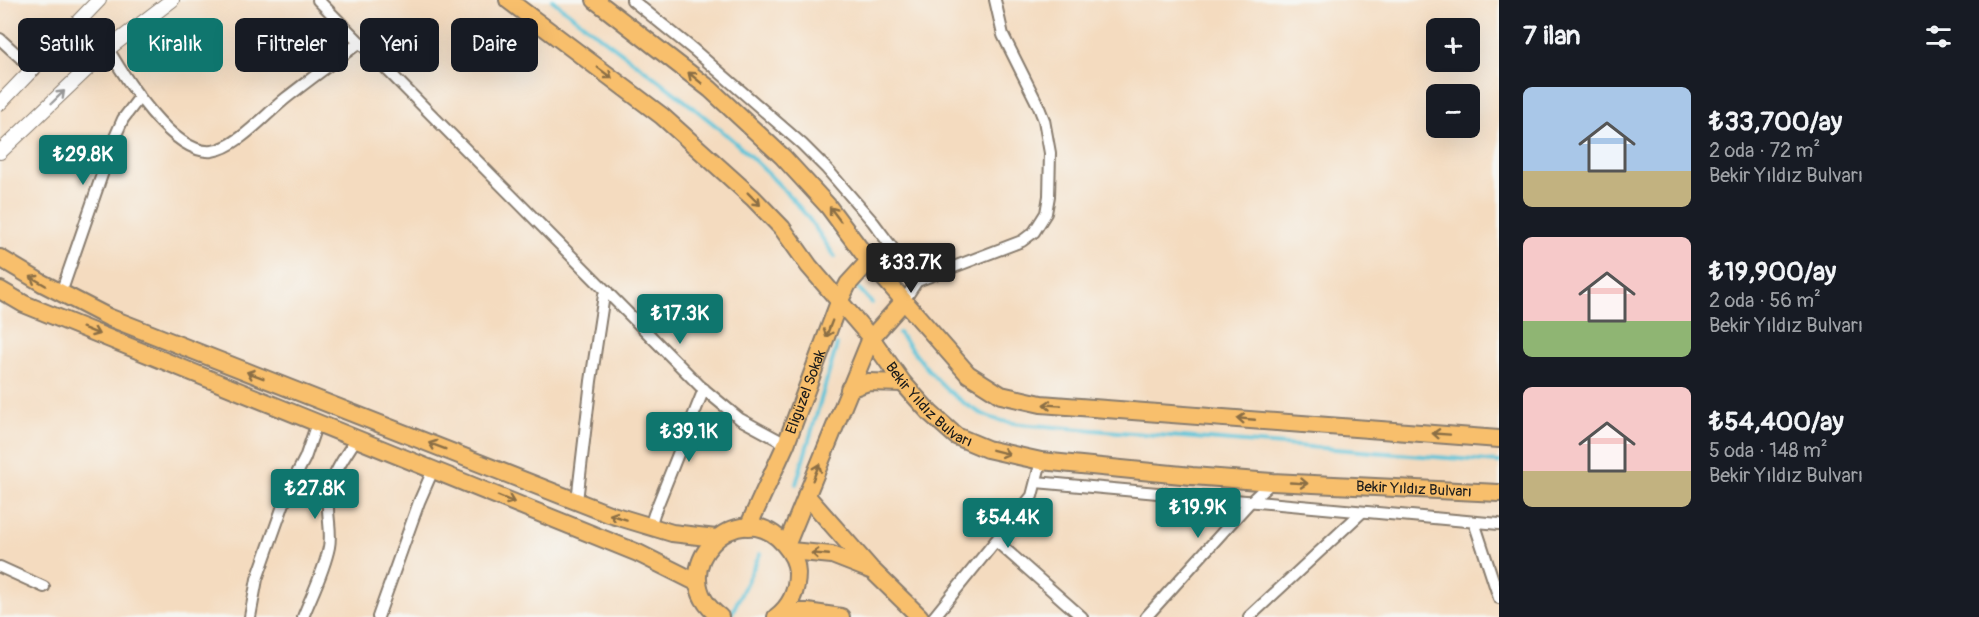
<!DOCTYPE html>
<html lang="tr">
<meta charset="utf-8">
<style>
body{margin:0;font-family:Pangolin,sans-serif;background:#20242c;color:#f1f3f6;height:100vh;display:flex;flex-direction:column;font-size:22px;white-space:nowrap}
*{box-sizing:border-box;margin:0}
p{font-size:20px;color:#9ea1a6}
.icon{flex:none;width:33px;height:33px;fill:none;stroke:currentColor;stroke-width:2;stroke-linecap:round;stroke-linejoin:round}
.map{position:relative;flex:1;overflow:hidden}
.panel{display:flex;flex-direction:column;background:#171b24;width:480px}
.panel>*{flex:none}
.banner{position:absolute;left:18px;top:18px;width:570px;height:54px;display:flex;gap:12px}
.tools{position:absolute;left:1426px;top:18px;display:grid;gap:12px}
.tools a{display:grid;place-items:center;width:54px;height:54px;border-radius:9px;background:#171b24;box-shadow:0 6px 24px #0002;font-size:30px}
.price{position:absolute;translate:-50% -51px;padding:0 14px;border-radius:6px;background:#0f766e;color:#fff;font-size:20px;line-height:39px;filter:drop-shadow(0 2px 3px #0008)}
.price::after{content:'';position:absolute;left:50%;top:36px;width:18px;height:14px;margin-left:-9px;background:inherit;clip-path:polygon(0 0,100% 0,50% 100%)}
.price.current{background:#222;color:#fff}
ul{padding:0;list-style:none}
li{display:flex;align-items:center;gap:18px;height:150px;padding:0 24px}
li span{display:grid;place-items:center;flex:none;width:168px;height:120px;border-radius:9px;color:#555}
li>.icon{margin-inline-start:auto}
span .icon{width:72px;height:72px;fill:#fffc;stroke-width:1}
li b{font-size:26px}
h2{display:flex;justify-content:space-between;align-items:center;height:72px;padding:0 24px;font-size:26px}
.pill{padding:0 21px;border-radius:9px;background:#171b24;box-shadow:0 6px 24px #0002;font-size:21px;line-height:54px}
.pill.current{background:#0f766e;color:#fff}
main{display:flex;flex:1;min-height:0}
.map>svg:first-child{display:block}
.lines{fill:none;stroke-linecap:round;stroke-linejoin:round}
.stream{stroke:#5bc3d8;stroke-width:4}
.minor-casing{stroke:#887c6e;stroke-width:14}
.tertiary-casing{stroke:#887c6e;stroke-width:16}
.primary-casing{stroke:#887c6e;stroke-width:20}
.minor{stroke:#fff;stroke-width:10}
.tertiary{stroke:#fff;stroke-width:14}
.primary{stroke:#f8bf6c;stroke-width:16}
.oneway{stroke:#8a6e44}
.oneway2{stroke:#999}
.labels{text-anchor:middle;dominant-baseline:central;stroke-width:4.5;stroke-linejoin:round;paint-order:stroke}
.street-label{font-size:15px;fill:#1c1c1c;stroke:#f6f6f2}
</style>
<main>
<div class="map">
<svg width="1499" height="617" viewBox="0 0 1499 617">
<rect width="100%" height="100%" fill="#f6f6f2"/>
<filter id="ink" filterUnits="userSpaceOnUse"><feTurbulence type="fractalNoise" baseFrequency=".0167" numOctaves="2"/><feDisplacementMap in="SourceGraphic" scale="12" xChannelSelector="R" yChannelSelector="G"/><feConvolveMatrix kernelMatrix="1 2 1 2 8 2 1 2 1" color-interpolation-filters="sRGB"/></filter>
<filter id="wash" filterUnits="userSpaceOnUse"><feTurbulence type="fractalNoise" baseFrequency=".008" numOctaves="4" result="noise"/><feDisplacementMap in="SourceGraphic" scale="24" xChannelSelector="R" yChannelSelector="G"/><feGaussianBlur stdDeviation="1.35" result="paint"/><feColorMatrix in="noise" values="0 0 0 0 0 0 0 0 0 0 0 0 0 0 0 0 0 1.4 0 .05"/><feComposite in="paint" operator="in"/></filter>
<g filter="url(#wash)">
<rect width="100%" height="100%" fill="#f4dbbf"/>
<g class="lines">
<g class="stream">
<path d="M 552,0 C 638,67 736,130 806,215 C 816,228 825,243 835,257"/>
<path d="M 854,283 L 872,303"/>
<path d="M 899,333 C 924,366 952,403 992,418 C 1012,425 1035,425 1056,427 L 1499,462"/>
<path d="M 796,484 L 837,345"/>
<path d="M 731,615 L 760,554"/>
</g>
</g>
</g>
<g filter="url(#ink)">
<g class="lines">
<g class="minor-casing">
<g id="minor">
<path d="M 318,0 L 700,386 L 740,419 L 786,444"/>
<path d="M 632,0 L 694,50 L 802,144 L 826,168 L 873,222 L 917,281 L 1022,241 L 1034,232 L 1046,213 L 1049,196 L 1050,153 L 1044,120 L 1038,105 L 1003,35 L 995,0"/>
<path d="M 0,39 L 34,70"/>
<path d="M 108,49 C 125,78 173,155 212,151 C 237,148 266,114 286,98 C 310,79 335,61 359,43"/>
<path d="M 61,293 L 115,137 L 123,119 L 139,98"/>
<path d="M 903,302 L 917,281"/>
<path d="M 1036,482 L 1499,524"/>
<path d="M 577,501 L 591,381 L 604,295 L 607,291"/>
<path d="M 1474,522 L 1499,598"/>
<path d="M 650,527 L 654,514 L 704,389"/>
<path d="M 996,541 L 1082,617"/>
<path d="M 0,567 L 44,587"/>
<path d="M 250,617 L 257,579 L 289,489 L 305,458 L 317,423"/>
<path d="M 303,617 C 312,594 324,572 329,547 C 332,532 327,517 328,501 C 329,478 344,458 356,439"/>
<path d="M 378,617 L 419,502 L 433,470"/>
<path d="M 934,617 L 1032,496 L 1041,461"/>
<path d="M 1146,617 L 1250,502 L 1272,482"/>
<path d="M 1249,617 L 1361,513"/>
</g>
</g>
<g class="tertiary-casing">
<g id="tertiary">
<path d="M 0,103 L 99,0"/>
<path d="M 0,152 L 108,49 L 172,0"/>
</g>
</g>
<g class="primary-casing">
<g id="primary">
<path id="s1" d="M 508,0 L 662,116 L 753,198 L 782,228 L 809,266 L 871,338 L 903,383 L 930,413 L 956,436 L 987,449 L 1041,461 L 1192,476 L 1272,482 L 1499,493"/>
<path d="M 595,0 L 710,89 L 783,157 L 828,206 L 869,261 L 968,374 L 1001,395 L 1041,404 L 1499,439"/>
<path d="M 0,258 L 42,283 L 108,317 L 609,514 L 672,533 L 716,538"/>
<path d="M 0,290 L 24,304 L 638,553 L 698,583"/>
<path d="M 849,389 L 868,382 L 903,383"/>
<path d="M 806,495 L 870,568"/>
<path id="s2" d="M 748,527 L 786,444 L 839,302 L 848,284 L 869,261"/>
<path d="M 786,546 L 871,338 L 903,302"/>
<path d="M 791,551 L 832,555 L 873,571 L 920,617"/>
<path d="M 783,612 L 807,612 L 841,617"/>
<path d="M 720,617 C 659,571 739,491 784,544 C 791,552 797,562 797,573 C 797,591 791,606 776,617"/>
</g>
</g>
<use href="#minor" class="minor"/>
<use href="#tertiary" class="tertiary"/>
<use href="#primary" class="primary"/>
</g>
<defs><path id="oneway-shaft" d="M-6 0H5M1.5-3L5.5 0L1.5 3" fill="none" stroke-width="1.6" stroke-linecap="round" stroke-linejoin="round" transform="scale(1.5)"/></defs>
<g class="oneway">
<use href="#oneway-shaft" transform="translate(605 73) rotate(37)"/>
<use href="#oneway-shaft" transform="translate(695 78) rotate(-141)"/>
<use href="#oneway-shaft" transform="translate(754 199) rotate(45)"/>
<use href="#oneway-shaft" transform="translate(835 214) rotate(-127)"/>
<use href="#oneway-shaft" transform="translate(38 281) rotate(-150)"/>
<use href="#oneway-shaft" transform="translate(829 329) rotate(111)"/>
<use href="#oneway-shaft" transform="translate(91 331) rotate(22)"/>
<use href="#oneway-shaft" transform="translate(255 375) rotate(-159)"/>
<use href="#oneway-shaft" transform="translate(1052 405) rotate(-177)"/>
<use href="#oneway-shaft" transform="translate(1246 419) rotate(-175)"/>
<use href="#oneway-shaft" transform="translate(1441 434) rotate(-176)"/>
<use href="#oneway-shaft" transform="translate(437 446) rotate(-159)"/>
<use href="#oneway-shaft" transform="translate(1001 452) rotate(14)"/>
<use href="#oneway-shaft" transform="translate(816 472) rotate(-68)"/>
<use href="#oneway-shaft" transform="translate(1299 483) rotate(3)"/>
<use href="#oneway-shaft" transform="translate(506 499) rotate(22)"/>
<use href="#oneway-shaft" transform="translate(618 517) rotate(-163)"/>
<use href="#oneway-shaft" transform="translate(820 554) rotate(-175)"/>
</g>
<use class="oneway2" href="#oneway-shaft" transform="translate(58 97) rotate(-44)"/>
</g>
<g class="labels">
<g class="street-label">
<text stroke="none"><textPath href="#s2" startOffset="147">Eligüzel Sokak</textPath></text>
<text stroke="none"><textPath href="#s1" startOffset="588">Bekir Yıldız Bulvarı</textPath></text>
<text stroke="none"><textPath href="#s1" startOffset="1092">Bekir Yıldız Bulvarı</textPath></text>
</g>
</g>
</svg>
<div class="tools">
<a>+</a>
<a>−</a>
</div>
<b class="price" style="left:83px;top:186px">₺29.8K</b>
<b class="price current" style="left:911px;top:294px">₺33.7K</b>
<b class="price" style="left:680px;top:345px">₺17.3K</b>
<b class="price" style="left:689px;top:463px">₺39.1K</b>
<b class="price" style="left:315px;top:520px">₺27.8K</b>
<b class="price" style="left:1198px;top:539px">₺19.9K</b>
<b class="price" style="left:1008px;top:549px">₺54.4K</b>
<div class="banner">
<a class="pill">Satılık</a>
<a class="pill current">Kiralık</a>
<a class="pill">Filtreler</a>
<a class="pill">Yeni</a>
<a class="pill">Daire</a>
</div>
</div>
<section class="panel">
<h2>7 ilan<svg class="icon" aria-label="filters" viewBox="0 0 24 24"><path d="M4 7h16M4 17h16"/><circle cx="9" cy="7" r="2"/><circle cx="15" cy="17" r="2"/></svg></h2>
<ul>
<li><span style="background:linear-gradient(#a9c7e8 70%,#c2b280 0)"><svg class="icon" aria-label="home" viewBox="0 0 24 24"><path d="M3 11l9-7 9 7M6 9v11h12V9"/></svg></span><div><b>₺33,700/ay</b><p>2 oda · 72 m²</p><p>Bekir Yıldız Bulvarı</p></div></li>
<li><span style="background:linear-gradient(#f6c9c9 70%,#8fb573 0)"><svg class="icon" aria-label="home" viewBox="0 0 24 24"><path d="M3 11l9-7 9 7M6 9v11h12V9"/></svg></span><div><b>₺19,900/ay</b><p>2 oda · 56 m²</p><p>Bekir Yıldız Bulvarı</p></div></li>
<li><span style="background:linear-gradient(#f6c9c9 70%,#c2b280 0)"><svg class="icon" aria-label="home" viewBox="0 0 24 24"><path d="M3 11l9-7 9 7M6 9v11h12V9"/></svg></span><div><b>₺54,400/ay</b><p>5 oda · 148 m²</p><p>Bekir Yıldız Bulvarı</p></div></li>
</ul>
</section>
</main>
